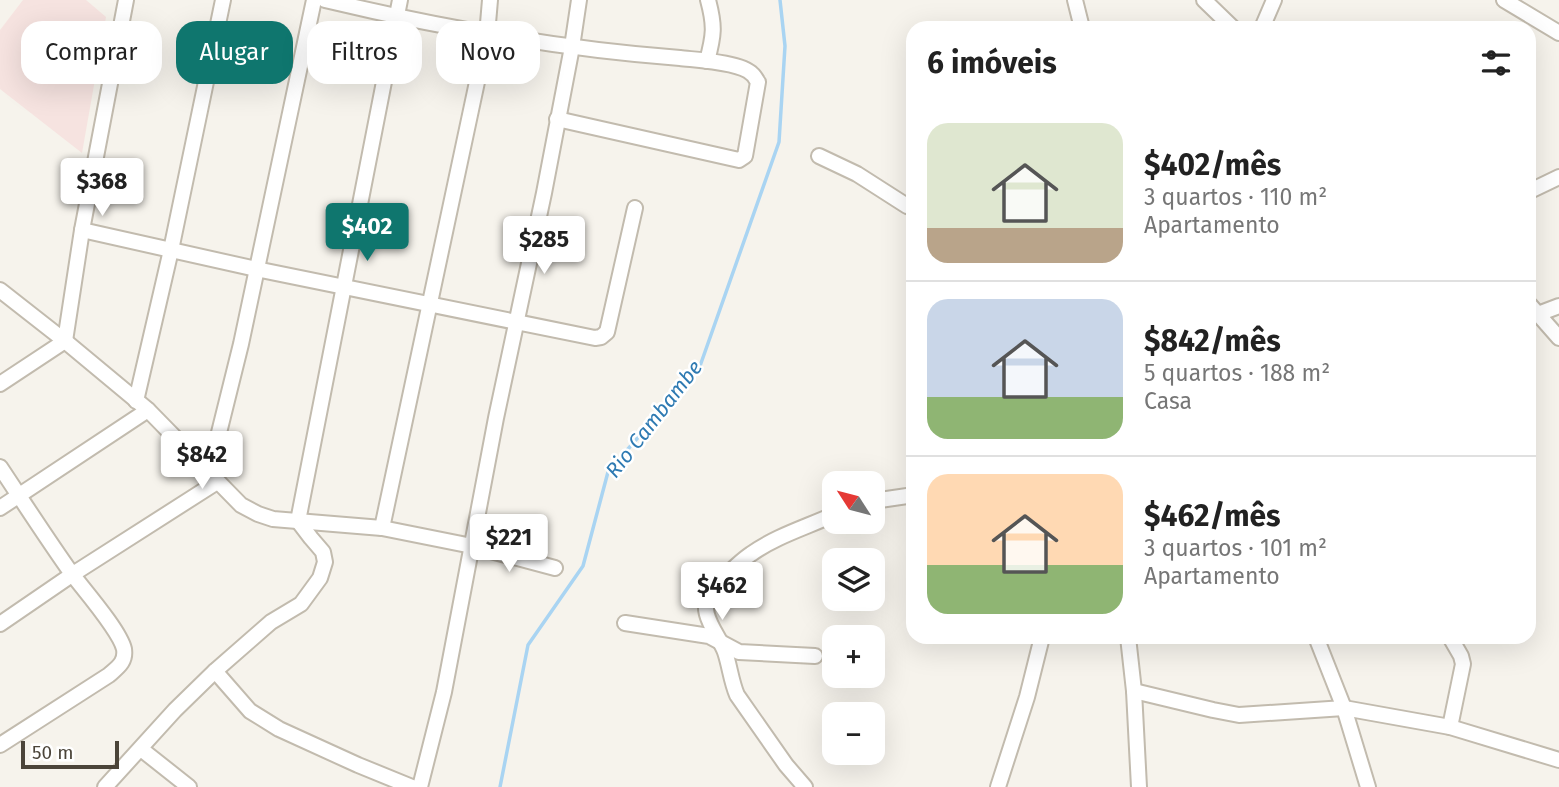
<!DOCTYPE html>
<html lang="pt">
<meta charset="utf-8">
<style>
body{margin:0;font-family:"Fira Sans",sans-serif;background:#f2f2f2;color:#222;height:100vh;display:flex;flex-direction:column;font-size:26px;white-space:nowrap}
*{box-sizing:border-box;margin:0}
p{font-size:23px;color:#767676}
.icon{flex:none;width:38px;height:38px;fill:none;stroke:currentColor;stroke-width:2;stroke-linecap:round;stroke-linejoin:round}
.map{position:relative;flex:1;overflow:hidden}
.side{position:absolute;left:906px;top:21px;width:630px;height:623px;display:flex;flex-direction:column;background:#fff;border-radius:21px;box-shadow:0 7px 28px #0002}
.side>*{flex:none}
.top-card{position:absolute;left:21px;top:21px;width:665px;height:63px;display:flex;gap:14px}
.needle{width:46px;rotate:306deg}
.controls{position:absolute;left:822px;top:471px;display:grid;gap:14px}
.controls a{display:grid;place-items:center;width:63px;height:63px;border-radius:14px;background:#fff;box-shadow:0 7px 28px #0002;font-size:35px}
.scale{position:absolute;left:21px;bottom:18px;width:98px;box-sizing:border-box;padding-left:7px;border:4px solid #4b4439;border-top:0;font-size:19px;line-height:24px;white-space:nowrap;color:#4b4439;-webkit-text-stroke:5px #fff;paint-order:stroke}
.price{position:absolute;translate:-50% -60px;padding:0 16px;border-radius:7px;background:#fff;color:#222;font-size:23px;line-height:46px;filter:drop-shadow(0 2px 4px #0008)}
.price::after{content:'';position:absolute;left:50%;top:42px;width:21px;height:16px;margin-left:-10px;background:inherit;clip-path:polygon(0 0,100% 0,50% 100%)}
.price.active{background:#0f766e;color:#fff}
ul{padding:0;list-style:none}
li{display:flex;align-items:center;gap:21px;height:175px;padding:0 21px}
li+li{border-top:2px solid #e0e0e0}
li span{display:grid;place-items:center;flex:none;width:196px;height:140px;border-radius:21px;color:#555}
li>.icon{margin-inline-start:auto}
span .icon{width:84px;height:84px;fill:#fffc;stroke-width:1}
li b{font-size:30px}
h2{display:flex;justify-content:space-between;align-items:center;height:84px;padding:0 21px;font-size:30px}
.pill{padding:0 24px;border-radius:21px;background:#fff;box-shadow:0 7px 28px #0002;font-size:24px;line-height:63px}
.pill.active{background:#0f766e;color:#fff}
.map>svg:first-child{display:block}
.medical{fill:#f6e3e0}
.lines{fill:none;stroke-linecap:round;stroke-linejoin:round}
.stream{stroke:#a9d4f2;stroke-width:3.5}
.minor-casing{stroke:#c2bbae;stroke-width:18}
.minor{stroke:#fff;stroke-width:14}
.labels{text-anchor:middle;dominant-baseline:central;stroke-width:5;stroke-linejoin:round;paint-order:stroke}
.water-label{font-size:21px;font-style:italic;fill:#2e7ab2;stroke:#fff}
</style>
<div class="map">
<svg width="1559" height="787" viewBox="0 0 1559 787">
<rect width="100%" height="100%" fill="#f6f3ec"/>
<path class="medical" d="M 23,0 L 86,0 L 106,17 L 82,153 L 0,89 L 0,30 Z"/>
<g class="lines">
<path class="stream" d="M 500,787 L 528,645 L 583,566 L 608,472 L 700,366 L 779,142 L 785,46 L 780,0"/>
<g class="minor-casing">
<g id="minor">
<path d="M 325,0 C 442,28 560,49 680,58 C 696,60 741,62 752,74 C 754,75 757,81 758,82 L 745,156 L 739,160 L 557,119"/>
<path d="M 1075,0 L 1082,28"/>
<path d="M 1204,0 L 1233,28"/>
<path d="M 1504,0 L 1559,33"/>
<path d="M 1262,28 L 1274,0"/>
<path d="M 707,61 C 714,35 715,26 708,0"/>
<path d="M 819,156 L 857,174 L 907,206 L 914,208"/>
<path d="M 1530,191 L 1559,177"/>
<path d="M 82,230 L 256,269 L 595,338 L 601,337 L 607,332 L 635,208"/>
<path d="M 0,290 L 65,341 L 148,410 L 241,505 L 258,514 L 273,519 L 382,528 L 472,546 L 555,568"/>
<path d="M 1530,305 L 1559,338"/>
<path d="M 1538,314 L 1559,306"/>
<path d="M 0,384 L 65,341 L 82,230 L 126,0"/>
<path d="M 136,401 L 171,250 L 223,0"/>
<path d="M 0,467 C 24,503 47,539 72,574 C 85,591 120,631 124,649 C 126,662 118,667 109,675 L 0,745"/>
<path d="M 209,473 L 241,344 L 314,0"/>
<path d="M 873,501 L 914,495"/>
<path d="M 0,508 L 148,410"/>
<path d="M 382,528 L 487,35 L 490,0"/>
<path d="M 625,623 L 709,636 L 739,652 L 815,656"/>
<path d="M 0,624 L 73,574 L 217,482"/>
<path d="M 1128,637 L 1134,691 L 1139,787"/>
<path d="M 1316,637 L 1344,708 L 1368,787"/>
<path d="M 1450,637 L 1461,656 L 1463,664 L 1450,727"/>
<path d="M 215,671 L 250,711 L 279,729 L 358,765 L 412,787"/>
<path d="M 1134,691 L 1213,710 L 1239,715 L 1344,708 L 1450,727 L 1559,760"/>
<path d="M 141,749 L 189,787"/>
<path d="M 105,787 L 175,710 L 215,671 L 271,622 L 301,604 L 320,578 L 325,562 L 323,552 L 311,538 L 298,521 L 400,0"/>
<path d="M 420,787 L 444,692 L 496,418 L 544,193 L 572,47 L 579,0"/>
<path d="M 805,787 L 786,765 L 737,695 C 731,681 730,667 725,652 C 718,633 696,612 711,591 C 724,578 736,564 751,554 C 776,536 807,527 835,514"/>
<path d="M 998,787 L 1027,697 L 1042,637"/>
</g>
</g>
<use href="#minor" class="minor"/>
</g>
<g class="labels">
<g class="water-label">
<text transform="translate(654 419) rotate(-52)">Rio Cambambe</text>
</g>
</g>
</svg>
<div class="controls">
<a><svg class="needle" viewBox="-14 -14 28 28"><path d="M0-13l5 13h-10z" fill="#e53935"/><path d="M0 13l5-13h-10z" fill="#767676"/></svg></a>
<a><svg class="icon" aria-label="layers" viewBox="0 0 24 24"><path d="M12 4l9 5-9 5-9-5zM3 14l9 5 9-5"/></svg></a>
<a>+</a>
<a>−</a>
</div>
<div class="scale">50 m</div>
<b class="price" style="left:102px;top:218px">$368</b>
<b class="price active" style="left:367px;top:263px">$402</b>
<b class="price" style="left:544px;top:276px">$285</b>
<b class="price" style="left:202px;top:491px">$842</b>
<b class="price" style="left:509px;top:574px">$221</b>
<b class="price" style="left:722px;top:622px">$462</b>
<div class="top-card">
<a class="pill">Comprar</a>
<a class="pill active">Alugar</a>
<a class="pill">Filtros</a>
<a class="pill">Novo</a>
</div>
<section class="side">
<h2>6 imóveis<svg class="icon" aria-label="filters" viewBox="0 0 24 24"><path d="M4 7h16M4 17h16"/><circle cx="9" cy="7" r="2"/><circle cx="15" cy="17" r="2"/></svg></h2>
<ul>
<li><span style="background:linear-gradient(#dfe7d0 75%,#b9a48a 0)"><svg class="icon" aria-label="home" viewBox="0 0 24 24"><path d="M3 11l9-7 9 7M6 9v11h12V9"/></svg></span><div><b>$402/mês</b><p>3 quartos · 110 m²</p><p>Apartamento</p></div></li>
<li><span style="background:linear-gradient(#c9d6e8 70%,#8fb573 0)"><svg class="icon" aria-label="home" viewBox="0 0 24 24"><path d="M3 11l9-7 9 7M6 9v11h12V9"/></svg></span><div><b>$842/mês</b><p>5 quartos · 188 m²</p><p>Casa</p></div></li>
<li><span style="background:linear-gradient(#ffd9b3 65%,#8fb573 0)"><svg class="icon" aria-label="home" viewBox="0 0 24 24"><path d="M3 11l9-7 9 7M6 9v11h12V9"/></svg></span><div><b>$462/mês</b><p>3 quartos · 101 m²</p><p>Apartamento</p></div></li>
</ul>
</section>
</div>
